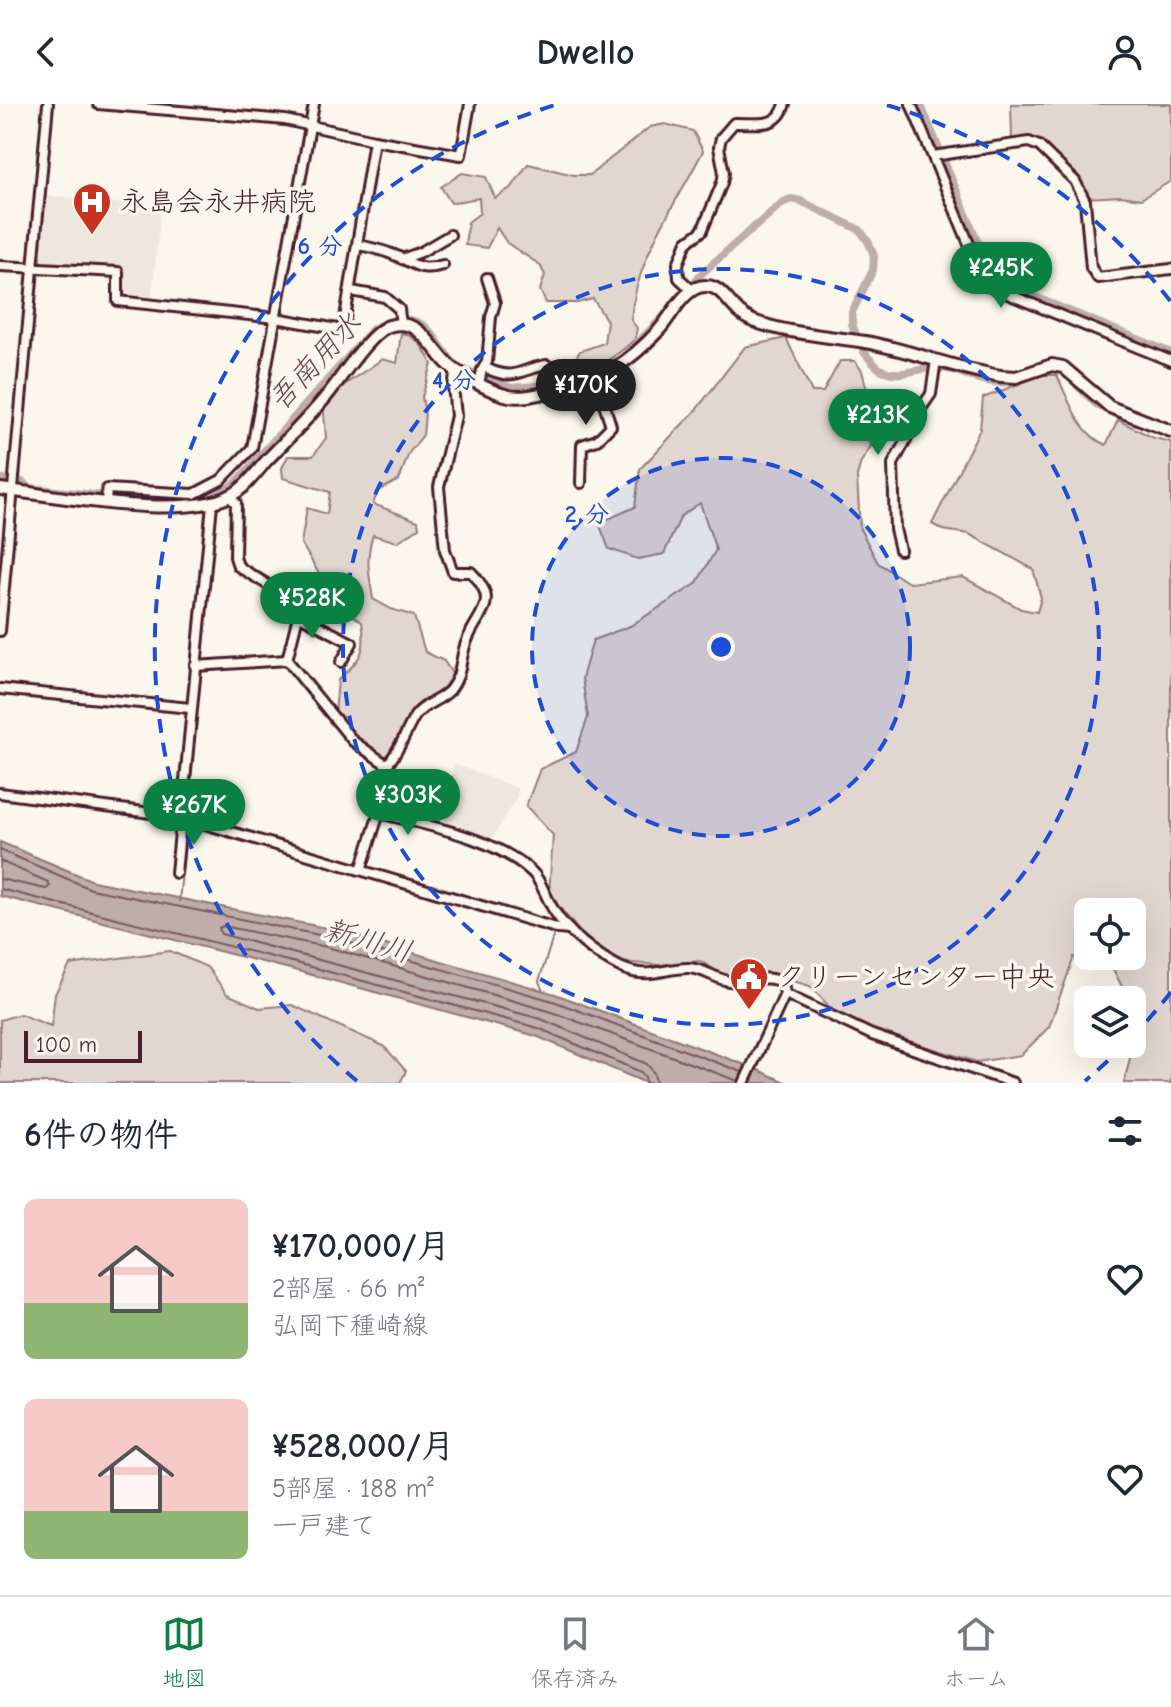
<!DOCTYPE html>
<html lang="ja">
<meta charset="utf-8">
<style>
body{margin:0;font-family:"Comic Neue","Klee One",sans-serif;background:#f6f6f7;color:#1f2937;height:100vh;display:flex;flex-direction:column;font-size:30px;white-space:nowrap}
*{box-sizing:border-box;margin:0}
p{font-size:26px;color:#747a83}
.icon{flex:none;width:44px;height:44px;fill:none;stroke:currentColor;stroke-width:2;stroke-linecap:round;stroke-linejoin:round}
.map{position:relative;height:979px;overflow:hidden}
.drawer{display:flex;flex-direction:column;background:#fff;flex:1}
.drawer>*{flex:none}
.buttons{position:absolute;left:1074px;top:794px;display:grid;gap:16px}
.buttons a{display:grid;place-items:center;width:72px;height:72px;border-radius:12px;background:#fff;box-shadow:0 8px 32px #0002;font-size:40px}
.scale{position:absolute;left:24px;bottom:20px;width:118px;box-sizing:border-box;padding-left:8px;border:4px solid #4a1f2b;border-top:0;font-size:22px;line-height:28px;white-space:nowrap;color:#4a1f2b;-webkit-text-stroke:6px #fbf7ec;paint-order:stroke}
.price{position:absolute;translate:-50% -68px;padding:0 18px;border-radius:28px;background:#0b8043;color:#fff;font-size:26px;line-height:52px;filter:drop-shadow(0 2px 4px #0008)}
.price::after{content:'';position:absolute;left:50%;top:48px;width:24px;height:18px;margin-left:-12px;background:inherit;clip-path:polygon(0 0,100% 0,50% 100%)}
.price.selected{background:#222;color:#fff}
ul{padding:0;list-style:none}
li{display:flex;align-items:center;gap:24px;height:200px;padding:0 24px}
li span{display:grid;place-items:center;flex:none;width:224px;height:160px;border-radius:12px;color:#555}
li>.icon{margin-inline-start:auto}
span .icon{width:96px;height:96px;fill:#fffc;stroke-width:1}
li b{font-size:34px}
h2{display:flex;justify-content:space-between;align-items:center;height:96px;padding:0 24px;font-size:34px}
header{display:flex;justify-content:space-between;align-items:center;height:104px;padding:0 24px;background:#fff;font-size:36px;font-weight:700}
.dock{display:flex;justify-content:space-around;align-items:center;height:112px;border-top:2px solid #e0e1e3;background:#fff;font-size:22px;color:#747a83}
.dock a{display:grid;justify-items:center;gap:4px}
.dock .selected{color:#0b8043}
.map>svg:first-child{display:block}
.built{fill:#eee7de}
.green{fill:#e2d7d0;stroke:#967b7e;stroke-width:2;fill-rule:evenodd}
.water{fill:#bfadaa;stroke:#907477;stroke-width:2}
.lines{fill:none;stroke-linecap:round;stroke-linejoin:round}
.shore{stroke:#79585e;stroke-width:2}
.stream{stroke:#907477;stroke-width:2}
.canal{stroke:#bfadaa;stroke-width:8}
.river{stroke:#bfadaa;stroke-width:14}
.minor-casing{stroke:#4a1f2b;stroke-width:14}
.major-casing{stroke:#4a1f2b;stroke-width:16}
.minor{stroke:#fbf7ec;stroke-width:8}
.major{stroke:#fbf7ec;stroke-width:10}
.ring{fill:none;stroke:#1d4ed8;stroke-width:4;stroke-dasharray:14 10}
.labels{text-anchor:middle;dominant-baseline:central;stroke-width:7;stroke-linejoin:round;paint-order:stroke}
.poi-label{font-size:28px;fill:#4a1f2b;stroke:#fbf7ec;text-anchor:start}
.water-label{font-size:30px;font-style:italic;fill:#6d4a51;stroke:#fbf7ec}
.centre{fill:#1d4ed8;stroke:#fbf7ec;stroke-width:4}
.ring-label{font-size:24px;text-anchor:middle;font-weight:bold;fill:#1d4ed8;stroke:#fbf7ec;stroke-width:7;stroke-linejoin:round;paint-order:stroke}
</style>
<header><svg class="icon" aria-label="back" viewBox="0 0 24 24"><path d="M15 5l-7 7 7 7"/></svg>Dwello<svg class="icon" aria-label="person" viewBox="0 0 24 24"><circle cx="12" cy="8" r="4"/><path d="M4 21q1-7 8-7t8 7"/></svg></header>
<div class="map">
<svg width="1171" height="979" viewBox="0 0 1171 979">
<rect width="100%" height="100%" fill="#fbf7ec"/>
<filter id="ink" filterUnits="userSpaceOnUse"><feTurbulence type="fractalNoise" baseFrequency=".0125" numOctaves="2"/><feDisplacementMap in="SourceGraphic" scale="16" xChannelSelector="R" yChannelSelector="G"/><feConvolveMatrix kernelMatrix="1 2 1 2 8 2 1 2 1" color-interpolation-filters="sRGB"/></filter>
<g filter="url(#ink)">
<g class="built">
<path d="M 46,91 L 161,104 L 151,197 L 121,195 L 120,165 L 40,161 Z"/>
<path d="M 454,660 L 517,684 L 518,692 L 490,738 L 444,720 Z"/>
</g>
<g class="green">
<path d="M 1011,0 L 1171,0 L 1171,77 L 1141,95 L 1121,92 L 1087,94 C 1073,63 1047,36 1012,35 Z"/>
<path d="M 665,20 L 693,27 L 703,47 C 675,102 636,153 631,216 L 637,224 L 635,235 C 618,251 593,270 569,265 L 580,247 L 604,239 L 607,217 L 593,195 L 577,199 L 546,199 L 540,186 L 545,171 L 540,161 L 507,139 L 497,124 L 487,144 L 465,141 L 468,118 L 480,109 L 479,94 L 451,99 L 441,83 L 462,69 L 486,73 L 495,94 L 512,83 L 528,60 L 574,71 L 590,71 L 650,23 Z"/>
<path d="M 401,229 C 419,233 423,244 432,260 L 422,293 L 425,309 L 423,331 L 409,349 L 399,376 L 378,387 L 373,400 L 418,417 L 419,424 L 397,438 L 373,431 C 365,455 369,470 373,495 L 391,505 L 414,512 L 425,548 L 444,557 L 453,571 L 435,594 L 416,602 L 404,624 L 401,640 L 382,657 C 363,645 348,629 335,610 L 338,576 C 361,555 367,548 362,518 L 328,492 L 321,473 L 301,439 L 307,404 L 327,410 L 330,388 L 283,374 L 282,364 L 288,352 L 313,352 L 326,334 L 323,298 C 341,281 362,270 382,255 L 397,259 Z"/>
<path d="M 786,234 L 812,288 L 823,288 L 840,257 L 855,257 L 862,267 L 876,320 L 873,339 L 861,358 L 857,372 L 860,425 L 878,459 L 909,479 L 963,473 L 1021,505 L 1037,508 L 1041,494 L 1033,465 L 969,430 L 943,426 L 932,420 L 980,325 L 983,294 L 1042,271 L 1057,271 C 1069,297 1079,330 1106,341 L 1118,316 L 1154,334 L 1171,338 L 1171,979 L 1124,979 L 1134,937 L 1132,896 L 1129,896 L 1112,863 L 1074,853 L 1049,923 L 1021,951 L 977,958 L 872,926 L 834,908 L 810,882 L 773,871 L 733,876 L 700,857 L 659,861 L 619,858 L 582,831 L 549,790 L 553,731 L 526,702 L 540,665 L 576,648 L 588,613 L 582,574 L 593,536 L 630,522 L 696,480 L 716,446 L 700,399 L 681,412 L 664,450 L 638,455 L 609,445 L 599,419 L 635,403 L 640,365 L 696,306 L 745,243 ZM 1088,808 L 1132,808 L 1132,852 L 1088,852 Z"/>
<path d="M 170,847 L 207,863 L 227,890 L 259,904 L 292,901 L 384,942 L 406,967 L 400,979 L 0,979 L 0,916 L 20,910 L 51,922 L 55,890 L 70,861 Z"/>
</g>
<path class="water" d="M 0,738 L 93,777 L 331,825 L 555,890 L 756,965 L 787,979 L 646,979 L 536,932 L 294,866 L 0,792 Z"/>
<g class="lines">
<g class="shore">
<path d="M 0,746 L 91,785 L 329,833 L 553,897 L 742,968"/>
<path d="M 0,757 L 48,778 L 50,782 L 46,785 L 0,775"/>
<path d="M 0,785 L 296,859 L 538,924 L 641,968 L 645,973 L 646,979"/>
<path d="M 656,979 L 654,969 L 647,960 L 541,915 L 221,830 L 219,824 L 223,822 L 327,843 L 549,907 L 738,977"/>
</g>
<g class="stream">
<path d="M 202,558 L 216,401"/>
<path d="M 187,713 L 201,564"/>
<path d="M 474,739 L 529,770 L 557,821"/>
<path d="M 179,797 L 187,720"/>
<path d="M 542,885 L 539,877 L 555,827"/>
</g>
<g class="canal">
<path d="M 687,187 L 702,169 L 782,99 L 791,95 L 801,97 L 860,126 L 869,139 L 874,152 L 873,166 L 852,208 L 852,220 L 857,233"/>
<path d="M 864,248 C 869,254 875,263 882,266 C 898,274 915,265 932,264 C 965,262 978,286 1019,276"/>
<path d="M 620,256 L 667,209"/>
<path d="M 1077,281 L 1096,300 L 1117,311"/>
<path d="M 0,375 L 22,378 L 30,384 L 131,395 L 193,397"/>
<path d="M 214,393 L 236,379 L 373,225 C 383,219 391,217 403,216 C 434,215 437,246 458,263 L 511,284 L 535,282 L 601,266"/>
</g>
<path class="river" d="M 917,0 L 987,168 L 995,180 L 1171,252"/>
<g class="minor-casing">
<g id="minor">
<path d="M 98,0 L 285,16 L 374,36 L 461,51 L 470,0"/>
<path d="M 911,0 L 986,181 L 1171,257"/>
<path d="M 933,52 L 1029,38 L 1039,42 L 1075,77 L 1085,97 L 1091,164 L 1098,174 L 1171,165"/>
<path d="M 358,141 C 368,143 379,145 389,149 C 413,157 417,169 443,161"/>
<path d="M 402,155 L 421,148 L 450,131"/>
<path d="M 0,162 L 118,168 L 118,197 L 276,214 L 343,226 L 374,36"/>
<path d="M 692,186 L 679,174 L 678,160 L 687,138 L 702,127 L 722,79 L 724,69 L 719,43 L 721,34 L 734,19 C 755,18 778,26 785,0"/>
<path d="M 351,187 L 385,193 L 399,205 L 401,221"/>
<path d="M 484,263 C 515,279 519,265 547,261"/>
<path d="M 479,279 L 482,266 L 487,258 L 491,213 L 495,199 L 487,174"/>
<path d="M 551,288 L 573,298 L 602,293 L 611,322 L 597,336 L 582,341 L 581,379"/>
<path d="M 228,392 L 236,399 L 235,453 L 238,462 C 258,477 291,488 297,516 L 287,556 L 353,637 L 387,661 L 379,709 C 429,722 494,733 532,768 C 541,776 546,794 553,805 C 567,829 597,852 622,864 C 649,876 663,864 688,864 C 703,864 715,875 729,877 C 747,879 766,869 783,879 L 785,890 L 744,979"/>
<path d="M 106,398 L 107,385 L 194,390 L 221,376 L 252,344 L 314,0"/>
<path d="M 900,446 L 895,425 L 893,360 L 906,336 L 913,316 L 931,290 L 936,256"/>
<path d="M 296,510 L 352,539 L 341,558"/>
<path d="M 0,527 L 48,0"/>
<path d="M 195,562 L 287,556"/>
<path d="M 0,585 L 190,604"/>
<path d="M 387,661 C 400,646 405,629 415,612 C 423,600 440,597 450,586 C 463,569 459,558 466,539 C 477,508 502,500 471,468 L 453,468 L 445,446 L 439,383 L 456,312 L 453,282 L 456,266"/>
<path d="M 0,689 L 181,713 L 559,825 L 569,826"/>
<path d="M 361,766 L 379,709"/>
<path d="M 176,769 L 212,400"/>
<path d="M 785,890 L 872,931 L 1013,979"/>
</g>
</g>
<g class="major-casing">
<path id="major" d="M 0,385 C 54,391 196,420 238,387 C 249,379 258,366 267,356 C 288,334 310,313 329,289 C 342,273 370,228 389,222 C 418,213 429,240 446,258 C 457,270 493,289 509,292 C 524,295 542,289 557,286 C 603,274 627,261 659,226 C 672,212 685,181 706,182 C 725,182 730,208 753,217 C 789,230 827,232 865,238 C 911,246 955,265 1001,272 L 1016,273 L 1052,261 L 1063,263 L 1110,303 L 1171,327"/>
</g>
<use href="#minor" class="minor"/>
<use href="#major" class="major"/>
</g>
</g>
<circle cx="721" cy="543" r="189" fill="#1d4ed8" fill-opacity=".12"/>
<g class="ring">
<circle cx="721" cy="543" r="189"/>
<circle cx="721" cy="543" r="378"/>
<path d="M1171 888A567 567 0 0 1 1132 933M1125 940A567 567 0 0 1 1085 977M357 977A567 567 0 0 1 555 1M887 1A567 567 0 0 1 1171 198"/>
</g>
<defs>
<g id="hospital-pin" transform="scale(2)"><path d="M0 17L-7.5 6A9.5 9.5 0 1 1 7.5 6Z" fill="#c8321e" stroke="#fbf7ec"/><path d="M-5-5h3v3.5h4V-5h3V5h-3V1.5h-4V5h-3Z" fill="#fff"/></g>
<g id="civic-pin" transform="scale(2)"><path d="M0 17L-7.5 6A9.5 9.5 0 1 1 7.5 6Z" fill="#c8321e" stroke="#fbf7ec"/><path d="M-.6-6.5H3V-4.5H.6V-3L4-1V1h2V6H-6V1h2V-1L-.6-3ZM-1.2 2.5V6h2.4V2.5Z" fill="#fff"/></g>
</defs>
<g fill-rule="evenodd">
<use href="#hospital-pin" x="92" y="98"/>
<use href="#civic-pin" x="749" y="873"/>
</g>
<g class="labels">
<g class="poi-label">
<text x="120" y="98">永島会永井病院</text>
<text x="777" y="873">クリーンセンター中央</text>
</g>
<g class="water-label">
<text transform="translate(315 258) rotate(-47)">吾南用水</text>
<text transform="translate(368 837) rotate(16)">新川川</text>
</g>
</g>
<circle cx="721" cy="543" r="12" class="centre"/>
<g class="ring-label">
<text x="320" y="150">6 分</text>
<text x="454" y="284">4 分</text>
<text x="587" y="418">2 分</text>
</g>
</svg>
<div class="buttons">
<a><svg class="icon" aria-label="locate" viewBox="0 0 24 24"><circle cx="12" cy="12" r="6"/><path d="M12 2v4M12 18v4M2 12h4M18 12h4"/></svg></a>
<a><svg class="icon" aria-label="layers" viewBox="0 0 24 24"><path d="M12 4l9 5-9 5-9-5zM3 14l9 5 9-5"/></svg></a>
</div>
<div class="scale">100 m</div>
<b class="price" style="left:1001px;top:206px">¥245K</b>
<b class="price selected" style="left:586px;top:323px">¥170K</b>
<b class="price" style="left:878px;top:353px">¥213K</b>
<b class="price" style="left:312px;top:536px">¥528K</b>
<b class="price" style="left:408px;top:733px">¥303K</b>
<b class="price" style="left:194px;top:743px">¥267K</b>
</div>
<section class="drawer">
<h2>6件の物件<svg class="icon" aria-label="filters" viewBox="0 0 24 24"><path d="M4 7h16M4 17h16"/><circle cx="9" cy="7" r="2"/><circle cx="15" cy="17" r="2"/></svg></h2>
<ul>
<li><span style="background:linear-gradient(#f6c9c9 65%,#8fb573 0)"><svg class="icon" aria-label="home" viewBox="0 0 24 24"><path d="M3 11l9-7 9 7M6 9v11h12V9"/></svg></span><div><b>¥170,000/月</b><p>2部屋 · 66 m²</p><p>弘岡下種崎線</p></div><svg class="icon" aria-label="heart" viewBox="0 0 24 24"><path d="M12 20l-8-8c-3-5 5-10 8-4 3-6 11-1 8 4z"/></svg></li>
<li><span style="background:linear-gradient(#f6c9c9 70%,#8fb573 0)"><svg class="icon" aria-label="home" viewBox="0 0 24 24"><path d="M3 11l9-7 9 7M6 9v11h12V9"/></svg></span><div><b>¥528,000/月</b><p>5部屋 · 188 m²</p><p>一戸建て</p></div><svg class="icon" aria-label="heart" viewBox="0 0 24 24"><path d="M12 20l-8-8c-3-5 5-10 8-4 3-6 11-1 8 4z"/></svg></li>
</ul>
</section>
<nav class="dock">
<a class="selected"><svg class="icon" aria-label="map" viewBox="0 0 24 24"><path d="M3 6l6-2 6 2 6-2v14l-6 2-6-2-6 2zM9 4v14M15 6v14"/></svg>地図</a>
<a><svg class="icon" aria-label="saved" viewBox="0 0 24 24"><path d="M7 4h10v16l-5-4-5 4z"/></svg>保存済み</a>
<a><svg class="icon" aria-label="home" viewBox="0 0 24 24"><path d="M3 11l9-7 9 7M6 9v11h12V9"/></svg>ホーム</a>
</nav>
